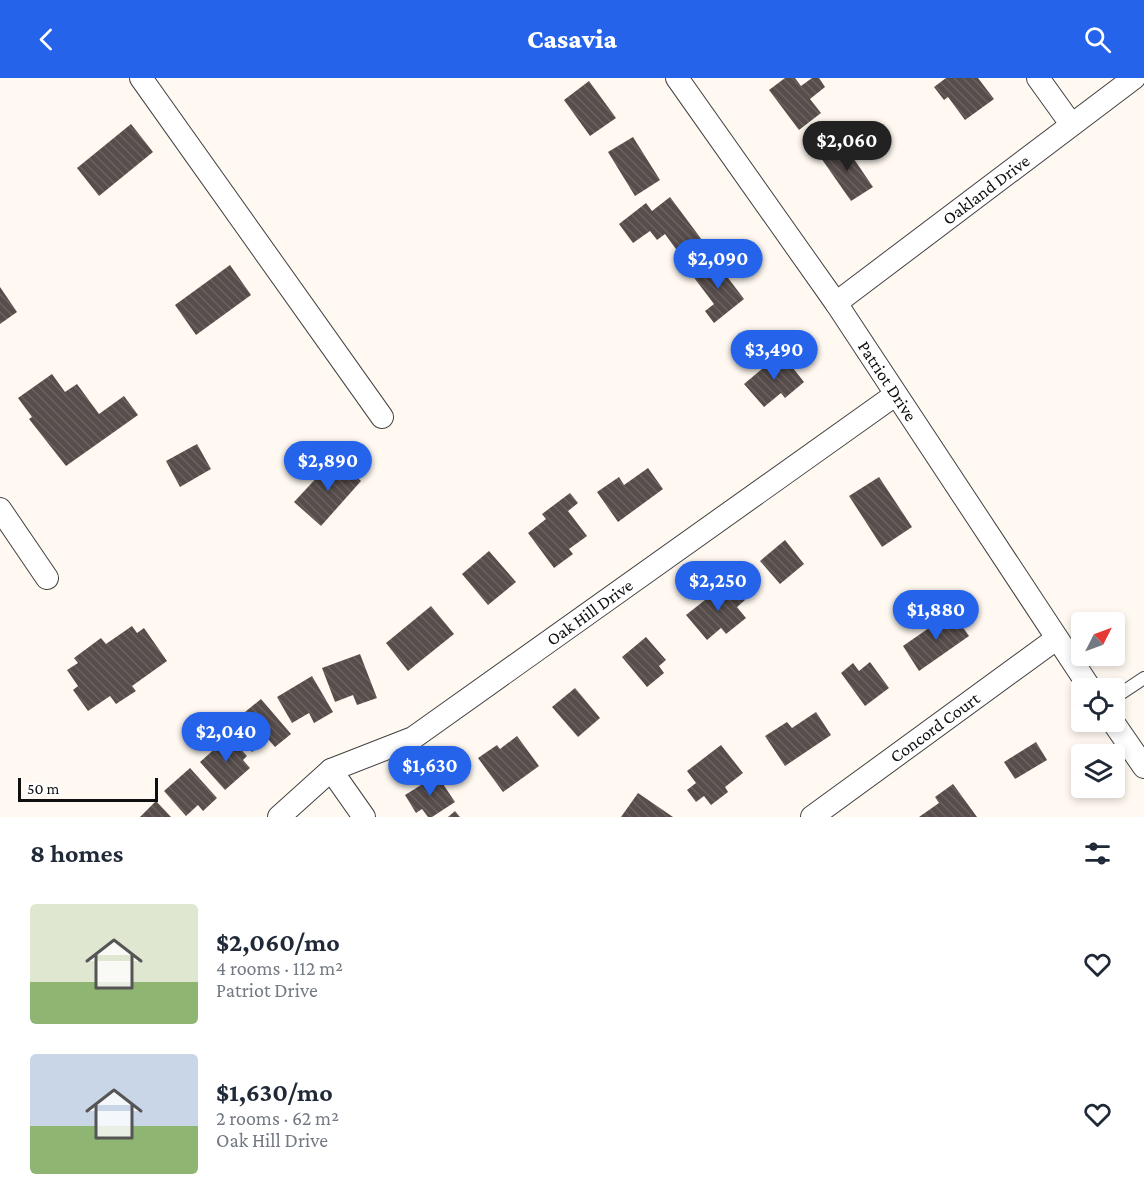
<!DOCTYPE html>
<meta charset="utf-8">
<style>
body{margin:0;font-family:"Crimson Pro",serif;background:#f2f2f3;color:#1f2937;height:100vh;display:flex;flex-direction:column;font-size:22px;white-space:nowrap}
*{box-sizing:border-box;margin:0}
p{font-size:20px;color:#747a83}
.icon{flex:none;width:33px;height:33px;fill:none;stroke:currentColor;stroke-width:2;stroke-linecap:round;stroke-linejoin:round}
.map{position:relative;height:739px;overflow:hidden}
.panel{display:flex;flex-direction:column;background:#fff;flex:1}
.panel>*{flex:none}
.needle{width:39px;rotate:48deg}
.fabs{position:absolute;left:1071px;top:534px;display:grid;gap:12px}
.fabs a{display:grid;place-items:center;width:54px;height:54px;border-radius:6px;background:#fff;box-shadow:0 3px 9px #0003;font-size:30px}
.scale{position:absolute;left:18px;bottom:15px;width:140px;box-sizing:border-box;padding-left:6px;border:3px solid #0f0f0f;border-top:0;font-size:16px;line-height:21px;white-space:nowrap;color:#0f0f0f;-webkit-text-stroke:4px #fff;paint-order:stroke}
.price{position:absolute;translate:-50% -51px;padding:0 14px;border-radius:21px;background:#2563eb;color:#fff;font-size:20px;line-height:39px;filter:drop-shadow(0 2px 3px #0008)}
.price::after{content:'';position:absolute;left:50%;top:36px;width:18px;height:14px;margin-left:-9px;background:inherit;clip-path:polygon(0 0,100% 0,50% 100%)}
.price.selected{background:#222;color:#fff}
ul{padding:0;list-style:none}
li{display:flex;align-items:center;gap:18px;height:150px;padding:0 30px}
li span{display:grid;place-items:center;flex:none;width:168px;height:120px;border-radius:6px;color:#555}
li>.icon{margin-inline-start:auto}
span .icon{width:72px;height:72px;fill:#fffc;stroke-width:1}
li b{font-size:26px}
h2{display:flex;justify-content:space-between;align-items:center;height:72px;padding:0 30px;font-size:26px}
header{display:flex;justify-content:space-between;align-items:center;height:78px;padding:0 30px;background:#2563eb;color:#fff;font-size:27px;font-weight:800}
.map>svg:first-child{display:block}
.building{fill:url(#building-back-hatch)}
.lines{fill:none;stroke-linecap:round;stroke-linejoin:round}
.lane-casing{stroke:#424242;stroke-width:14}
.street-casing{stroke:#424242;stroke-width:24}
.lane{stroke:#fff;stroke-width:12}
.street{stroke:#fff;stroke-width:22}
.labels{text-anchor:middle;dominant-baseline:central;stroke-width:6;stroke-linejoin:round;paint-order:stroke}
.street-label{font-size:18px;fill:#0f0f0f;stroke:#fff}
</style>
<header><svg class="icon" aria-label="back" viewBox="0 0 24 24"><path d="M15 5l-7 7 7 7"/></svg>Casavia<svg class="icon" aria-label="search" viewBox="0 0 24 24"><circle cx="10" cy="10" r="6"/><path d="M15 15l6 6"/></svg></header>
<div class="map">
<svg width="1144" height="739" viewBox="0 0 1144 739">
<defs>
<pattern id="building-back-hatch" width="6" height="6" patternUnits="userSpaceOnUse" patternTransform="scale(1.5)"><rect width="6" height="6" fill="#574d4b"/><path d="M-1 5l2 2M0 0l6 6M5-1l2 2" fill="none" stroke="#6a6261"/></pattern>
</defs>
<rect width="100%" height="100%" fill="#fff9f1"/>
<g class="building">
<path d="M 785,0 L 795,0 L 801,8 L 812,0 L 819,0 L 825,9 L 810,21 L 821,35 L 799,52 L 769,12 Z"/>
<path d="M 946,0 L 978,0 L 994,21 L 965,42 L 948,19 L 944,22 L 934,9 Z"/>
<path d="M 589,3 L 616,40 L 590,58 L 564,22 Z"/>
<path d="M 131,46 L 153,74 L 99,118 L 77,90 Z"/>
<path d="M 633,59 L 660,102 L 635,118 L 608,74 Z"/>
<path d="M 843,65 L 873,109 L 851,123 L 821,80 Z"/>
<path d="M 670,119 L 702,162 L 681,178 L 665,156 L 657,162 L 650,153 L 633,165 L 619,146 L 646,125 L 652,133 Z"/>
<path d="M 713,180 L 744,221 L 714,245 L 705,233 L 714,226 L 692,197 Z"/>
<path d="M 230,187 L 251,217 L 196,257 L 175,227 Z"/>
<path d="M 0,209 L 17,234 L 0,246 Z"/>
<path d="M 781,275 L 804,304 L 785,320 L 781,315 L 764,329 L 744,306 Z"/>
<path d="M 52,296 L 65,314 L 77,306 L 99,336 L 124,318 L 138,337 L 66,388 L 29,341 L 32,339 L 18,320 Z"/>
<path d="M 197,366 L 211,391 L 180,409 L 166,383 Z"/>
<path d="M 335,380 L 361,403 L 321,448 L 294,424 Z"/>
<path d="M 648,390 L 663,411 L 618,444 L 597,414 L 619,399 L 624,407 Z"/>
<path d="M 879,399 L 912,449 L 882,469 L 849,418 Z"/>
<path d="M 570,415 L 578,425 L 568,433 L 587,458 L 569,471 L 573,476 L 554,490 L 528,455 L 546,441 L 542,436 Z"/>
<path d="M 785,462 L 804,486 L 780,506 L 760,483 Z"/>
<path d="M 489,473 L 516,504 L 488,527 L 462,496 Z"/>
<path d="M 720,505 L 727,514 L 734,509 L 745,522 L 737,529 L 746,540 L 726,556 L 721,550 L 707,562 L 686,537 L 705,522 L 702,519 Z"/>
<path d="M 431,528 L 454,556 L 408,593 L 386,565 Z"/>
<path d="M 952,534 L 969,558 L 919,593 L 903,568 Z"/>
<path d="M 132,548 L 137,555 L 144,550 L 167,583 L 132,608 L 136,613 L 116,626 L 110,618 L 88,633 L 73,612 L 78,608 L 67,592 L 78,585 L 74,580 L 101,560 L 106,566 Z"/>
<path d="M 646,559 L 666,582 L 659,588 L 664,595 L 647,609 L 622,579 Z"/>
<path d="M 360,576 L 377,620 L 357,627 L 353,617 L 335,624 L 322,590 Z"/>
<path d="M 870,584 L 889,610 L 865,628 L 841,595 L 853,585 L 859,593 Z"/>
<path d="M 312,598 L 333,634 L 314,645 L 309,635 L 292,645 L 277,619 Z"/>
<path d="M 575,610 L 600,640 L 578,659 L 552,629 Z"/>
<path d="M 261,621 L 291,656 L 275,669 L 268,661 L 252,674 L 229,647 Z"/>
<path d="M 816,634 L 831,657 L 785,688 L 765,658 L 787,644 L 792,650 Z"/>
<path d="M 229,658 L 247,678 L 243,682 L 250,690 L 225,712 L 200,684 Z"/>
<path d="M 517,658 L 539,688 L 503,714 L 478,680 L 497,667 L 500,671 Z"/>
<path d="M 1036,664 L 1047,682 L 1015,701 L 1004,684 Z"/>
<path d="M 721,667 L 743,695 L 725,709 L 728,714 L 711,727 L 704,718 L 696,724 L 687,712 L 696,705 L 687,693 Z"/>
<path d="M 190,690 L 217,720 L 203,733 L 198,727 L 186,738 L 164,713 Z"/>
<path d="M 437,697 L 455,724 L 432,739 L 428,739 L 422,731 L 416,735 L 405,717 Z"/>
<path d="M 953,706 L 977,739 L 919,739 L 939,725 L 935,719 Z"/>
<path d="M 638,715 L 673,739 L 621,739 Z"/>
<path d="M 156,723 L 171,739 L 140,739 Z"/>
<path d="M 455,733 L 460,739 L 448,739 Z"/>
</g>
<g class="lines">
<g class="lane-casing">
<path id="lane" d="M 1114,620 L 1144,600"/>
</g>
<g class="street-casing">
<g id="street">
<path d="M 141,0 L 382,339"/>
<path id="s1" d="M 677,0 L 836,225 L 1090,610"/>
<path d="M 1038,0 L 1071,46"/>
<path id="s2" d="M 836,225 L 1134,0"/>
<path d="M 0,431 L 47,500"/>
<path d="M 1113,644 L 1144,689"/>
<path d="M 331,692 L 364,739"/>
<path id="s3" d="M 279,739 L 331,692 L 413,660 L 895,317"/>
<path id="s4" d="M 812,739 L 1056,561"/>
</g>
</g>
<use href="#lane" class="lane"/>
<use href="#street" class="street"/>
</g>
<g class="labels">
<g class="street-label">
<text stroke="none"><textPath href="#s2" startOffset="188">Oakland Drive</textPath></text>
<text stroke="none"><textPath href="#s1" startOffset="369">Patriot Drive</textPath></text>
<text stroke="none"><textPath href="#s3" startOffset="375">Oak Hill Drive</textPath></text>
<text stroke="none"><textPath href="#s4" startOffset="152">Concord Court</textPath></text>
</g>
</g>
</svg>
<div class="fabs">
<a><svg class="needle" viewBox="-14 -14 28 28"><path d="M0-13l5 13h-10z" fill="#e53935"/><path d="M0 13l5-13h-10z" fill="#747a83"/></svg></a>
<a><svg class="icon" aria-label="locate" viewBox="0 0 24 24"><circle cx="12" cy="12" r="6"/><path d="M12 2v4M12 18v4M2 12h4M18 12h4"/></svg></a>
<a><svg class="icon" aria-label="layers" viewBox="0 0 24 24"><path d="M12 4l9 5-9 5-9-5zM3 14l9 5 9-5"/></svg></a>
</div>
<div class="scale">50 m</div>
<b class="price selected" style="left:847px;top:94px">$2,060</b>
<b class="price" style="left:718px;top:212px">$2,090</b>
<b class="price" style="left:774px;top:303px">$3,490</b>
<b class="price" style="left:328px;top:414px">$2,890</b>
<b class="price" style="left:718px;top:534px">$2,250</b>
<b class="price" style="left:936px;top:563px">$1,880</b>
<b class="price" style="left:226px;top:685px">$2,040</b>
<b class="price" style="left:430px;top:719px">$1,630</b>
</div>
<section class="panel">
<h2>8 homes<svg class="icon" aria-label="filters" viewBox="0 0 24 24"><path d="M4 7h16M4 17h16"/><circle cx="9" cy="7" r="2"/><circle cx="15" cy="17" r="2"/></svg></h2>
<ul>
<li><span style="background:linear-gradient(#dfe7d0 65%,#8fb573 0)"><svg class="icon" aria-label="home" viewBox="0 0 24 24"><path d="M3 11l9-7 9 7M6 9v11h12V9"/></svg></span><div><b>$2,060/mo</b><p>4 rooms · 112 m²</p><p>Patriot Drive</p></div><svg class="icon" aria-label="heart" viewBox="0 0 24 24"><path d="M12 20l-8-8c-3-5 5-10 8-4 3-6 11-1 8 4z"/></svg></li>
<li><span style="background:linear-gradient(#c9d6e8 60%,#8fb573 0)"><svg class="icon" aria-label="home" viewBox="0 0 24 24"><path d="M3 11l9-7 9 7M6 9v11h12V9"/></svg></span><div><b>$1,630/mo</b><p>2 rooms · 62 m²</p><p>Oak Hill Drive</p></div><svg class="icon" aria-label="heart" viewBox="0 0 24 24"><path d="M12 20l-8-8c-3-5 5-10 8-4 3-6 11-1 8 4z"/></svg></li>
</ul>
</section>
